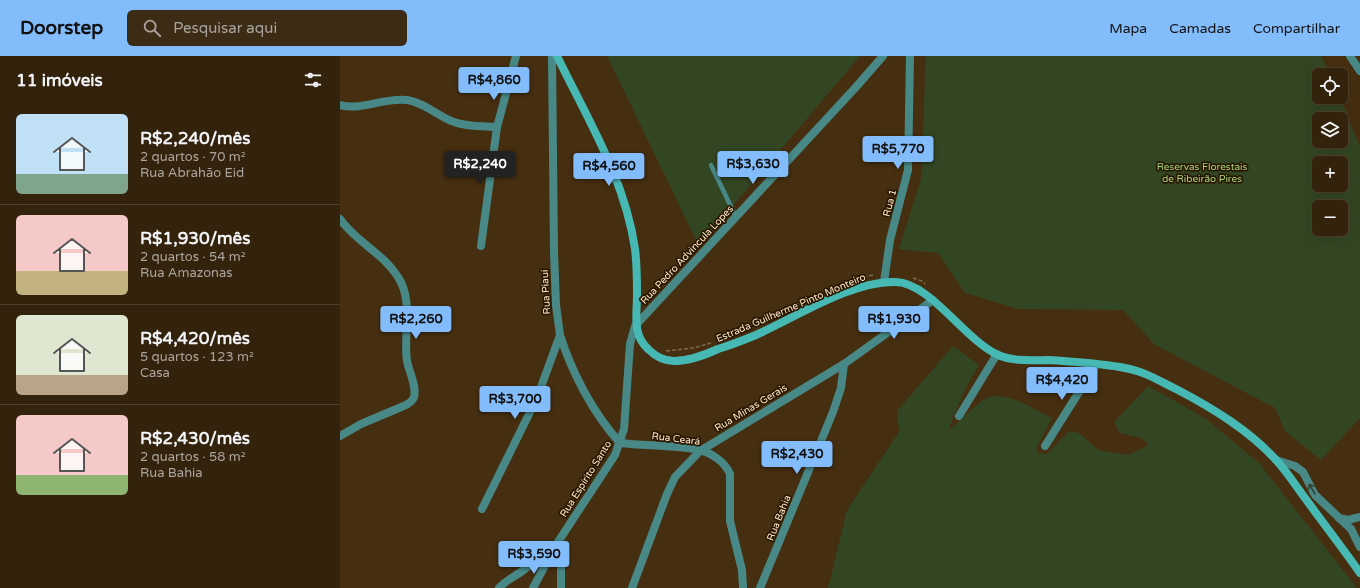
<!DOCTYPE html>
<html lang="pt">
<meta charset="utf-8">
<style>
body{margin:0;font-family:"Varela Round",sans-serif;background:#3c2b15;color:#f1f3f6;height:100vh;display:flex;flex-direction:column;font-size:15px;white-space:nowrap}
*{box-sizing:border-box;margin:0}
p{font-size:13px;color:#a9a49d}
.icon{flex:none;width:22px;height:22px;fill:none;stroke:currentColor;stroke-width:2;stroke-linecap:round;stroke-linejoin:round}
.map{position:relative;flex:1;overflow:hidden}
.sheet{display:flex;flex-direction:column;background:#34230c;width:340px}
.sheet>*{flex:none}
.fabs{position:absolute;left:972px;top:12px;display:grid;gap:8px}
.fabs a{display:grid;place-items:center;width:36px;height:36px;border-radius:6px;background:#34230c;box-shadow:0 4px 16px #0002,0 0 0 1px #4e402d;font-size:20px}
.price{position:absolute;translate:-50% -34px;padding:0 9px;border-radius:4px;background:#83bcfb;color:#111;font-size:13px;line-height:26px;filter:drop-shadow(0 1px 2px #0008)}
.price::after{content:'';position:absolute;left:50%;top:24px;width:12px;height:9px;margin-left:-6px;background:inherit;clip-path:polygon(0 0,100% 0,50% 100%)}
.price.selected{background:#222;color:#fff}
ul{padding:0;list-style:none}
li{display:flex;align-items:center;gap:12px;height:100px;padding:0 16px}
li+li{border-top:1px solid #4e402d}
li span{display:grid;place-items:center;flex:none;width:112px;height:80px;border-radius:6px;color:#555}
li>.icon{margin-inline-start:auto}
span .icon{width:48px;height:48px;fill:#fffc;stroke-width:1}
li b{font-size:17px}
h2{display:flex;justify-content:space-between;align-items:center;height:48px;padding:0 16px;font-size:17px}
header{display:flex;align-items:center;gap:24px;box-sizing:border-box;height:56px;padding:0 20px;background:#83bcfb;color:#111}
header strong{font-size:19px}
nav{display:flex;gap:22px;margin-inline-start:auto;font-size:14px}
.search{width:280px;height:36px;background:#3c2b15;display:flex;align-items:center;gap:10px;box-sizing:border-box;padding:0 14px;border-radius:6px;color:#a9a49d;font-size:15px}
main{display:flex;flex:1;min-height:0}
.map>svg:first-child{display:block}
.green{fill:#334623;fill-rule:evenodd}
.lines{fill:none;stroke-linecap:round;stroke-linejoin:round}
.path{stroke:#816a4c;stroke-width:1.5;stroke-dasharray:4 2;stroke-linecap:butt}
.service{stroke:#488987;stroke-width:4.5}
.minor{stroke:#488987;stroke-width:8}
.secondary{stroke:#47b9b5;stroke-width:8}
.oneway{stroke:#344030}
.labels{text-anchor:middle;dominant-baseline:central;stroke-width:3.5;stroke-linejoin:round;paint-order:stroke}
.park-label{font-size:10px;fill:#a5d27f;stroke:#291801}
.street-label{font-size:10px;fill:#fee6c9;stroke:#291801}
</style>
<header>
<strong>Doorstep</strong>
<div class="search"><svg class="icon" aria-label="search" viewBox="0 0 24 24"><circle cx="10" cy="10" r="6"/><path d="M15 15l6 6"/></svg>Pesquisar aqui</div>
<nav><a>Mapa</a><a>Camadas</a><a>Compartilhar</a></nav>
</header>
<main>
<section class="sheet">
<h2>11 imóveis<svg class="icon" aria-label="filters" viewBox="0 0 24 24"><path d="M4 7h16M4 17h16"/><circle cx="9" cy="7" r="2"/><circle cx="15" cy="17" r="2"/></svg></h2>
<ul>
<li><span style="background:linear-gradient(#bfe0f5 75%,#7fa58c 0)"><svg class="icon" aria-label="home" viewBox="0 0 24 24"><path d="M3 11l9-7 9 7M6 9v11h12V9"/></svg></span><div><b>R$2,240/mês</b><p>2 quartos · 70 m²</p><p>Rua Abrahão Eid</p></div></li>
<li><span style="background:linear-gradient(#f6c9c9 70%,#c2b280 0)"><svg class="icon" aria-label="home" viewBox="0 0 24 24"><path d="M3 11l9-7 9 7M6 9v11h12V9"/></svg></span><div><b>R$1,930/mês</b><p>2 quartos · 54 m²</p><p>Rua Amazonas</p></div></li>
<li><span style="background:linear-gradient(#dfe7d0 75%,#b9a48a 0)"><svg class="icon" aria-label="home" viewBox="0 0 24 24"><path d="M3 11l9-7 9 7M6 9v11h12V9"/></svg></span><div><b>R$4,420/mês</b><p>5 quartos · 123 m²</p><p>Casa</p></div></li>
<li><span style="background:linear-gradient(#f6c9c9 75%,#8fb573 0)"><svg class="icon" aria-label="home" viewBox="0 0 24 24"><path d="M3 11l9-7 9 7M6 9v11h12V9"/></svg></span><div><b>R$2,430/mês</b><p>2 quartos · 58 m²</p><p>Rua Bahia</p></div></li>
</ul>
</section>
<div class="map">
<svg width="1020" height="532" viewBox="0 0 1020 532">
<rect width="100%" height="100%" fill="#462f10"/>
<g class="green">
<path d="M 267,0 L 520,0 L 359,190 Z"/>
<path d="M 586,0 L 981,0 L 991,19 L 979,19 L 979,41 L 1000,41 L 1020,91 L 1020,362 L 981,404 L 945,375 L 935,352 L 814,288 L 783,254 L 678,253 L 625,237 L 598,197 L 559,193 L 581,123 ZM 979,63 L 1001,63 L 1001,85 L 979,85 ZM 979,107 L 1001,107 L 1001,129 L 979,129 ZM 979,151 L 1001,151 L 1001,173 L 979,173 Z"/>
<path d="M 613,290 L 639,309 L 624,335 L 608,375 C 620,365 631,353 643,344 C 662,331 695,354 712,362 L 696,393 L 699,397 L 707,398 L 729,375 L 739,377 L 758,394 L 788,399 L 809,389 L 802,382 L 780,377 L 774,366 L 808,330 L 865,362 L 919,407 L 1017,532 L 488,532 L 507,454 L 559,376 L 557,355 Z"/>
</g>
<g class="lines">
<g class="path">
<path d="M 573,222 L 582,225 L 585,228"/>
<path d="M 501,229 L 511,224 L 533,219"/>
<path d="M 386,281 L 461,247"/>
<path d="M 326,295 L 353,292 L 371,287"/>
</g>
<path class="service" d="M 371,109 L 396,161"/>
<g class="minor">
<path d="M 1010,0 L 1020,15"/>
<path d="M 0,49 C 22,55 44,41 67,44 C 86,47 97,60 114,66 C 127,71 144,70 157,71"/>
<path d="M 0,163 C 16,186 43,197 58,221 C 74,245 63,278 67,305 C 69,316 77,330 74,341 C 73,345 69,347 66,349 L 21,368 L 0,380"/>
<path d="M 141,190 L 157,71 L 176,0"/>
<path d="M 544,226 L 550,184 L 568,114 L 570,0"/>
<path d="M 220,279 C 232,317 253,357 280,387 C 304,390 336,389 359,394 C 372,397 385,406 390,418 L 390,465 L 402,514 L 403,532"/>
<path d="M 619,360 L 657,298"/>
<path d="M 705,390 L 756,309"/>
<path d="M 936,404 L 955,410 L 963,416 L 975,439 L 1011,473 L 1020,491"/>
<path d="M 142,453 L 197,342 L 220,279 L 216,249 L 214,196 L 212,0"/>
<path d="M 999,462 L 1008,464 L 1020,461"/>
<path d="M 216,489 L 221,494 L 221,532"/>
<path d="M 159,532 C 166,524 176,520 185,513 C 196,506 203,494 215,489"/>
<path d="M 193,532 L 216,489 L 275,399 L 284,373 L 290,288 L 295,270 L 516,31 L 543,0"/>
<path d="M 292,532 L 327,438 L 335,421 L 360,395 L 504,308 L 593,244"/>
<path d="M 420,532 L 493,356 L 501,332 L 504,308"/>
</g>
<path class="secondary" d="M 217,0 C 247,62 285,123 295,193 C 297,208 297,224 297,239 C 297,259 292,278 308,293 C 315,300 324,305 334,305 C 349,305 365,299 378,293 C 391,289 404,284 416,279 C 456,261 513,224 556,226 C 590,227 624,283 658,299 C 674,306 693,304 710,304 C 734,306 760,307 785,312 C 804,315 821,326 838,334 C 874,353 910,375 937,405 C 947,416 956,430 965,442 C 983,467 1002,491 1020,517"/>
</g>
<defs><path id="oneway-shaft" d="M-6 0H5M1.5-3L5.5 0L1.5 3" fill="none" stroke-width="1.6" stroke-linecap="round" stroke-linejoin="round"/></defs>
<use class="oneway" href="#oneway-shaft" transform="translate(972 433) rotate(-121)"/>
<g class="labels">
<g class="park-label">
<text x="862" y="111">Reservas Florestais<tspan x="862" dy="12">de Ribeirão Pires</tspan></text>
</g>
<g class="street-label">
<text transform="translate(550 147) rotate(-75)">Rua 1</text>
<text transform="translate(347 199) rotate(-47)">Rua Pedro Advincula Lopes</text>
<text transform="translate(206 236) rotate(-93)">Rua Piauí</text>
<text transform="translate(451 252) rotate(-23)">Estrada Guilherme Pinto Monteiro</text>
<text transform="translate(411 352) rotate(-31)">Rua Minas Gerais</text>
<text transform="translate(336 383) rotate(7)">Rua Ceará</text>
<text transform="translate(246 423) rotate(-58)">Rua Espírito Santo</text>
<text transform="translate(439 462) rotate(-68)">Rua Bahia</text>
</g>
</g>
</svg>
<div class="fabs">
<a><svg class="icon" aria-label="locate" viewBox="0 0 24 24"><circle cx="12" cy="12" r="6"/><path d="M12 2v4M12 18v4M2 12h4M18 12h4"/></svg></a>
<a><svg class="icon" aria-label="layers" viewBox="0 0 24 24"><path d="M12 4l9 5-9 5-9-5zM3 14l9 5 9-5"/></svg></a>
<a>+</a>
<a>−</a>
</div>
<b class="price" style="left:154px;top:45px">R$4,860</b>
<b class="price" style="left:558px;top:114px">R$5,770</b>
<b class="price selected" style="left:140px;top:129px">R$2,240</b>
<b class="price" style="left:413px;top:129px">R$3,630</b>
<b class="price" style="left:269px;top:131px">R$4,560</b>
<b class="price" style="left:76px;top:284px">R$2,260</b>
<b class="price" style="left:554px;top:284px">R$1,930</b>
<b class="price" style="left:722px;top:345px">R$4,420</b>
<b class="price" style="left:175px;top:364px">R$3,700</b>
<b class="price" style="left:457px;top:419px">R$2,430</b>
<b class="price" style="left:194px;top:519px">R$3,590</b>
</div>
</main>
